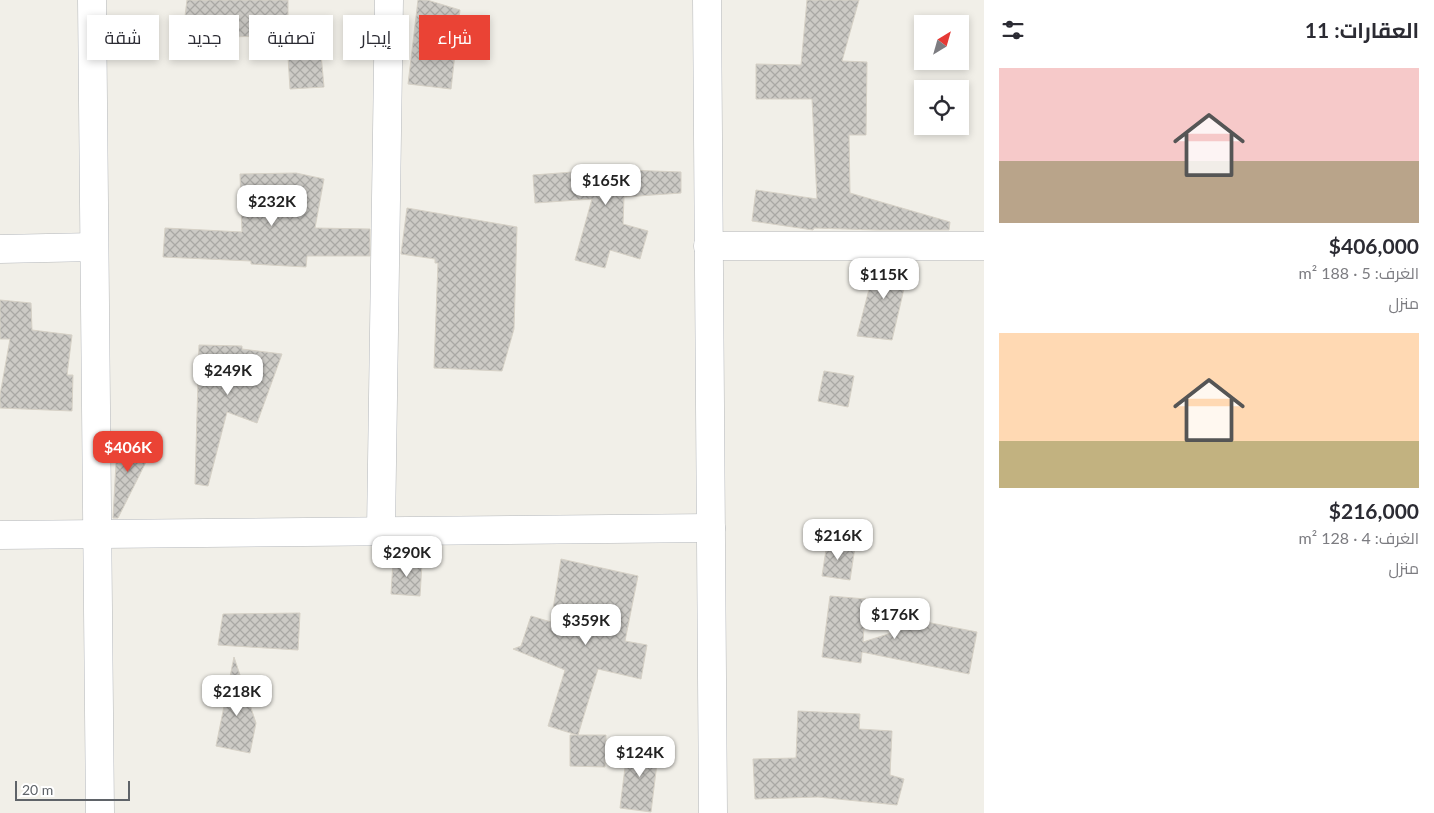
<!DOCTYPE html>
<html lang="ar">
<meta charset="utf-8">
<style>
body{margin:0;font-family:Lato,Cairo,sans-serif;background:#f2f2f3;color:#2b2b33;direction:rtl;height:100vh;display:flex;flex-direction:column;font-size:19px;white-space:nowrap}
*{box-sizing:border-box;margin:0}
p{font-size:16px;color:#7c7c81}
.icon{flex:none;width:28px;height:28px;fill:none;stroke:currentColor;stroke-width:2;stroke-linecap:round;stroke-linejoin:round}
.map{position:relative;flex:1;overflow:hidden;direction:ltr}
.sheet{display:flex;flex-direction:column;background:#fff;width:450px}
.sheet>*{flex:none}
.hud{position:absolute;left:15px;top:15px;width:475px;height:45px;direction:rtl;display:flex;gap:10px}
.needle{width:32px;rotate:37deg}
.controls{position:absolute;left:914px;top:15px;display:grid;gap:10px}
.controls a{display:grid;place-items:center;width:55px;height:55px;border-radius:0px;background:#fff;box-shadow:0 2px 8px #0003;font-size:25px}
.scale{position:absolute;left:15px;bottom:12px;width:115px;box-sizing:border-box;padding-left:5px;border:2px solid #5f6368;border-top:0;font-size:14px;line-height:18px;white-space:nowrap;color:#5f6368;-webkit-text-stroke:4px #fff;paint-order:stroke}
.price{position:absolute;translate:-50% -42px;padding:0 11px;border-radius:10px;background:#fff;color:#222;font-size:16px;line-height:32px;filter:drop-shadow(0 1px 2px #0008)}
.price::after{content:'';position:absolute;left:50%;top:30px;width:15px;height:11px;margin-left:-8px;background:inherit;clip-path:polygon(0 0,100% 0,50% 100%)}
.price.current{background:#ea4335;color:#fff}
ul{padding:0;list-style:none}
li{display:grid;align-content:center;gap:10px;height:265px;padding:0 15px}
li span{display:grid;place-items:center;height:155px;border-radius:0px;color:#555}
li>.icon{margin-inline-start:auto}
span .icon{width:90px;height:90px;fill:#fffc;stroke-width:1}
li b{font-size:21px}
h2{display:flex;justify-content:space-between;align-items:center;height:60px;padding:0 15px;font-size:21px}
.pill{padding:0 18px;border-radius:0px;background:#fff;box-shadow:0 2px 8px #0003;font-size:18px;line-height:45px}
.pill.current{background:#ea4335;color:#fff}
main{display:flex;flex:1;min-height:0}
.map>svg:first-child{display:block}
.building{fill:url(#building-cross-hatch);stroke:#d6d1c6}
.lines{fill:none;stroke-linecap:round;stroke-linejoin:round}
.minor-casing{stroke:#b5b8bc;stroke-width:29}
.minor{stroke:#fff;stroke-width:28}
</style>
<main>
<section class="sheet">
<h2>العقارات: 11<svg class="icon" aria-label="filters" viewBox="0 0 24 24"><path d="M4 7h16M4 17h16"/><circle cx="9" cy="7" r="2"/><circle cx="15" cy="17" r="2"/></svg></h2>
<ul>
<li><span style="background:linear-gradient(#f6c9c9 60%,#b9a48a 0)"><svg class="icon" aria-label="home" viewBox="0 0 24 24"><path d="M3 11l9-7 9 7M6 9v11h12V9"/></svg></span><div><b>$406,000</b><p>الغرف: 5 · 188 m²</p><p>منزل</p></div></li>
<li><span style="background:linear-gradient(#ffd9b3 70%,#c2b280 0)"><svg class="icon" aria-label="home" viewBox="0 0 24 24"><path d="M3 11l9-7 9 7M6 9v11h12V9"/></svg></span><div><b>$216,000</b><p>الغرف: 4 · 128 m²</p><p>منزل</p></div></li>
</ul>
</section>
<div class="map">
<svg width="984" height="813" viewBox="0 0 984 813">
<defs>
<pattern id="building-cross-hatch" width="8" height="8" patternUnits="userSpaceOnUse" patternTransform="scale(1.25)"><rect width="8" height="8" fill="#cccac5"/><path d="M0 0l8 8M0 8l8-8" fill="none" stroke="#a9a8a4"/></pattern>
</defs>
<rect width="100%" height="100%" fill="#f1efe8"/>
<g class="building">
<path d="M 187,0 L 288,0 L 288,36 L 216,37 L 183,32 Z"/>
<path d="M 418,0 L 427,0 L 460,10 L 451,89 L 408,84 Z"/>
<path d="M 807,0 L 859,0 L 842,61 L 867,62 L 866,135 L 849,135 L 850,193 L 950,222 L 949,230 L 877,230 L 814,228 L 813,230 L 752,221 L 756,190 L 817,199 L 812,99 L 756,99 L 756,64 L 801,65 Z"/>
<path d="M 321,54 L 324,87 L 290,89 L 288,57 Z"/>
<path d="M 600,169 L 681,172 L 681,193 L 624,197 L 623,224 L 648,231 L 640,259 L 610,250 L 605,268 L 575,260 L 592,199 L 535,203 L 533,175 L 600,170 Z"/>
<path d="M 296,173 L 324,179 L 315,228 L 370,229 L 370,256 L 307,256 L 306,267 L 251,264 L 251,261 L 163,257 L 165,228 L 242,232 L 240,174 Z"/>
<path d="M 407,208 L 517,227 L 514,329 L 502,371 L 434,368 L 438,263 L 435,263 L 435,259 L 401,254 Z"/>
<path d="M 876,262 L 906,262 L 910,263 L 892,340 L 857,336 Z"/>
<path d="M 0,300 L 31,303 L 32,330 L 72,335 L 67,375 L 73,375 L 72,411 L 0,408 L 0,395 L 10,339 L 0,339 Z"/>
<path d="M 199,345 L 242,346 L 242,349 L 282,354 L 257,423 L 227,412 L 208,486 L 195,484 Z"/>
<path d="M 824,371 L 854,376 L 848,407 L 818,401 Z"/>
<path d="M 117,445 L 153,448 L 118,518 L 113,518 Z"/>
<path d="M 827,543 L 855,547 L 850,580 L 822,576 Z"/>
<path d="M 561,559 L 638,576 L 625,641 L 647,645 L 641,679 L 598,669 L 578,735 L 606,735 L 605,767 L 570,766 L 570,735 L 577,735 L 548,726 L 565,670 L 513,649 L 521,646 L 531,616 L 551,622 Z"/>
<path d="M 393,561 L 422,563 L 420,596 L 391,594 Z"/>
<path d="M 830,596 L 866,599 L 863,642 L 926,622 L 977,632 L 969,674 L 862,652 L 861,663 L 822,657 Z"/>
<path d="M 300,613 L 298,650 L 218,645 L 223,614 Z"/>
<path d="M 234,657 L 256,723 L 250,753 L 216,746 Z"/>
<path d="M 798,711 L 860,714 L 859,729 L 892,731 L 890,775 L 904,779 L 897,805 L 818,797 L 755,799 L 753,759 L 796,758 Z"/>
<path d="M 628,743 L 659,747 L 651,812 L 620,808 Z"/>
</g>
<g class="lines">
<g class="minor-casing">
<g id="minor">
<path d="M 92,0 L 100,813"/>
<path d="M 707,0 L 713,813"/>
<path d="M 708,246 L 984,246"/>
<path d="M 0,249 L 94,247"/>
<path d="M 381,530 L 389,0"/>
<path d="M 0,535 L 711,528"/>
</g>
</g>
<use href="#minor" class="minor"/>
</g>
</svg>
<div class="controls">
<a><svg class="needle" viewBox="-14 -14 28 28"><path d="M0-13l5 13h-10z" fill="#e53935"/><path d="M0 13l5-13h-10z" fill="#7c7c81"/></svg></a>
<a><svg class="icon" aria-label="locate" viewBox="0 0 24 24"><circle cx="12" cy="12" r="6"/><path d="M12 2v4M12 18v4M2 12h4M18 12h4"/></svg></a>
</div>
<div class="scale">20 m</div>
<b class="price" style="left:606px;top:206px">$165K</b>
<b class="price" style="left:272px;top:227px">$232K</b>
<b class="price" style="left:884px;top:300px">$115K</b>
<b class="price" style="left:228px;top:396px">$249K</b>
<b class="price current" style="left:128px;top:473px">$406K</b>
<b class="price" style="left:838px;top:561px">$216K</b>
<b class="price" style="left:407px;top:578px">$290K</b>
<b class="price" style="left:895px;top:640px">$176K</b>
<b class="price" style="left:586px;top:646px">$359K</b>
<b class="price" style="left:237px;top:717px">$218K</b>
<b class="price" style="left:640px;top:778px">$124K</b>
<div class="hud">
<a class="pill current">شراء</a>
<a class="pill">إيجار</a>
<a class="pill">تصفية</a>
<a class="pill">جديد</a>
<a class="pill">شقة</a>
</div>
</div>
</main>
